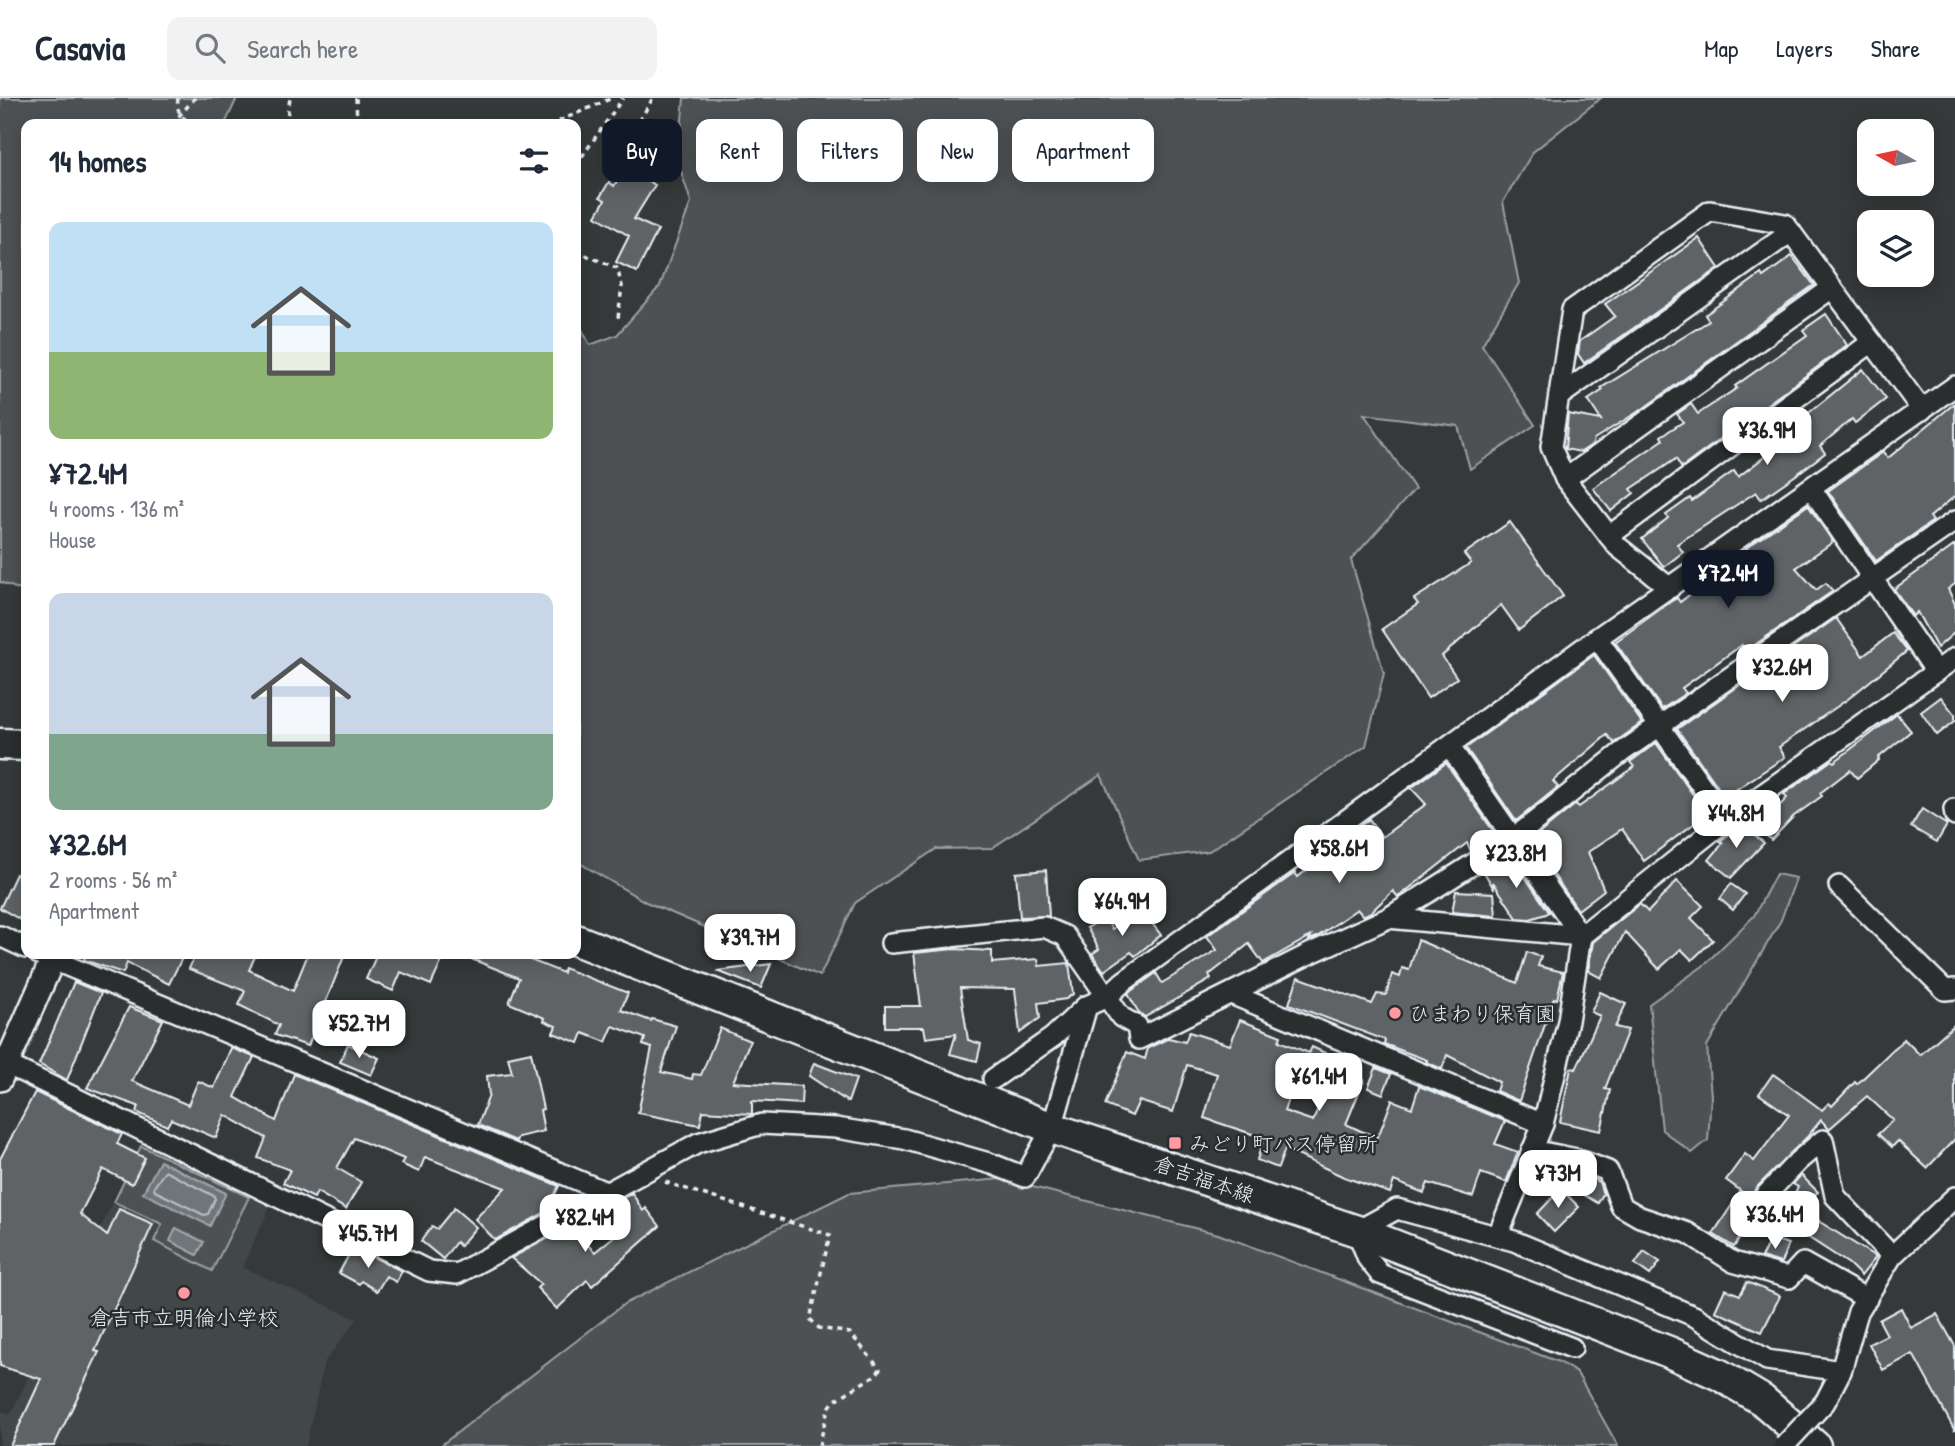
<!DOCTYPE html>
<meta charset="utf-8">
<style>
body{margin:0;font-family:"Patrick Hand","Klee One",sans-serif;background:#f2f2f3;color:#1f2937;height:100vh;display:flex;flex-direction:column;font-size:26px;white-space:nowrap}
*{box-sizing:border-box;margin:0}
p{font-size:23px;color:#747a83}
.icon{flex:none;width:38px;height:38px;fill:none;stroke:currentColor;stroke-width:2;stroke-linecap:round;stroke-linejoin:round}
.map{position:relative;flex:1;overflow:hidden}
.sheet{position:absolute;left:21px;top:21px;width:560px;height:840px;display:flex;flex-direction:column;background:#fff;border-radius:14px;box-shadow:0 4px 18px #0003}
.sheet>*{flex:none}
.guide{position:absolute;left:602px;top:21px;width:665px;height:63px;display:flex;gap:14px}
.needle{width:46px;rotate:279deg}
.fabs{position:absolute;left:1857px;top:21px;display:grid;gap:14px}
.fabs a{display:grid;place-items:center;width:77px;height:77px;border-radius:14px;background:#fff;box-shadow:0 4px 18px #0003;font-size:35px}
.price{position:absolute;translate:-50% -60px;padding:0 16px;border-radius:14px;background:#fff;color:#222;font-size:23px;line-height:46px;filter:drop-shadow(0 2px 4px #0008)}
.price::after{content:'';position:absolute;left:50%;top:42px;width:21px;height:16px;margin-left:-10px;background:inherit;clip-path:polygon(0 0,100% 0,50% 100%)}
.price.selected{background:#111827;color:#fff}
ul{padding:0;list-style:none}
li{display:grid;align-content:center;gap:14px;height:371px;padding:0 28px}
li span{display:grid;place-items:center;height:217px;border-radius:14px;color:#555}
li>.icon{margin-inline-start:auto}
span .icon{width:126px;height:126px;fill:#fffc;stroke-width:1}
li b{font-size:30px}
h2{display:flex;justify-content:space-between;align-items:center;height:84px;padding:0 28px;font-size:30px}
.tag{padding:0 24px;border-radius:14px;background:#fff;box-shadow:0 4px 18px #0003;font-size:24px;line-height:63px}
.tag.selected{background:#111827;color:#fff}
header{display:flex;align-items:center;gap:42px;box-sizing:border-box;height:98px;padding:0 35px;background:#fff;border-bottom:2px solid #e0e1e3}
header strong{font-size:33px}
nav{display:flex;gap:38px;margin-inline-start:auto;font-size:24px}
.search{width:490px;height:63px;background:#f2f2f3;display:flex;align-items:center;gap:18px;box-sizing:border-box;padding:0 24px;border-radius:14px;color:#747a83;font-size:26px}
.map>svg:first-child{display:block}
.built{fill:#424647}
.green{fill:#4d5152;stroke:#9aa1a5;stroke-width:2}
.water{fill:#707579;stroke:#a0a7ac;stroke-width:2}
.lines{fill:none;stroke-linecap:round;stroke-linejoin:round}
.shore{stroke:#b8bfc5;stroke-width:2}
.building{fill:#5f6365;stroke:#e8f1f8;stroke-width:2;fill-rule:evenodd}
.minor-casing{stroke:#e8f1f8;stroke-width:24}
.tertiary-casing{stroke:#e8f1f8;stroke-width:28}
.primary-casing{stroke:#e8f1f8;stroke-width:35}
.path{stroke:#e8f1f8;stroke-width:3.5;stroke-dasharray:5 5;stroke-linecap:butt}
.minor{stroke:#2a2d2e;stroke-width:19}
.tertiary{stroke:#2a2d2e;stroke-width:23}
.primary{stroke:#2a2d2e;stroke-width:30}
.minor-bridge-casing{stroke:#e8f1f8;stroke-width:24;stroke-linecap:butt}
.minor-bridge{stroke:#2a2d2e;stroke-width:19}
.poi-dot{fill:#ff9aa2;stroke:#2a2d2e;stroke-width:2.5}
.labels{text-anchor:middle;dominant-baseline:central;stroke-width:5;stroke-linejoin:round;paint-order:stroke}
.poi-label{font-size:21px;fill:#e8f1f8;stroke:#2a2d2e;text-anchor:start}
.street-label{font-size:21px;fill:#e8f1f8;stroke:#2a2d2e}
</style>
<header>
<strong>Casavia</strong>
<div class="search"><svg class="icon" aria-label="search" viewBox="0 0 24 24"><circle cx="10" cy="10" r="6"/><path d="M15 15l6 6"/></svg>Search here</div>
<nav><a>Map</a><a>Layers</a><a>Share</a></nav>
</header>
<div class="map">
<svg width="1955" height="1348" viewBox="0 0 1955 1348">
<rect width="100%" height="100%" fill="#35393a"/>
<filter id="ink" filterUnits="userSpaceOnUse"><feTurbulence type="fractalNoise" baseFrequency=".0143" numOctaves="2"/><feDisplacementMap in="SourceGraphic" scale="14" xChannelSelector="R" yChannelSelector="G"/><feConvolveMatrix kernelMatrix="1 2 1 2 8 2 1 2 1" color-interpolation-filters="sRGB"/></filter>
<g filter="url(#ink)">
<path class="built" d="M 143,1042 L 273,1103 L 242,1169 L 357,1221 L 324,1265 L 306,1348 L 0,1348 L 0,1312 L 10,1317 Z"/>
<g class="green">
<path d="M 0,0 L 237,0 L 225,26 L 26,26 L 26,494 L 0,484 Z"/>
<path d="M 684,0 L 1601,0 L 1533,54 L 1503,104 L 1519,185 L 1482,247 L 1535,327 L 1470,371 L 1458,328 L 1364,316 L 1415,391 L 1351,462 L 1384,575 L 1366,648 L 1209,753 L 1139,762 L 1101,677 L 992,750 L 936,751 L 855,805 L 820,878 L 646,804 L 576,763 L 576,220 L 590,247 L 617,237 L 660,188 L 691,104 L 678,64 Z"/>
<path d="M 1776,776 L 1796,780 L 1781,822 L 1707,948 L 1711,998 L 1708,1042 L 1692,1055 L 1662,1032 L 1649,906 L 1703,868 L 1754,818 Z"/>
<path d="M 141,1048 L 249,1099 L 212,1173 L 154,1143 L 162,1126 L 114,1104 Z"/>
<path d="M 1001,1081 L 1218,1136 L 1559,1264 L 1577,1275 L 1618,1348 L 440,1348 L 624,1206 L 849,1095 Z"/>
</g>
<g class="water">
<path d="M 160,1063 L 226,1095 L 210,1128 L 143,1095 Z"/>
<path d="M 176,1130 L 204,1144 L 197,1157 L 170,1143 Z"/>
</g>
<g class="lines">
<path class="shore" d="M 165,1073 L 214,1098 L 215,1101 L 208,1116 L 204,1117 L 155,1093 L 154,1089 Z"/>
</g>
<g class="building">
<path d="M 626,69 L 655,87 L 634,121 L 658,132 L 637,174 L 616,164 L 629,138 L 596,118 L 605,102 L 600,99 L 609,84 L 614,88 Z"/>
<path d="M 1699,140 L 1719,170 L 1584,265 L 1578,256 L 1580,243 L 1615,218 L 1605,206 Z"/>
<path d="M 1792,158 L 1814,187 L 1644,310 L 1594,341 L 1593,346 L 1581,354 L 1565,351 L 1568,316 L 1601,322 L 1588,302 L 1603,292 L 1601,290 L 1709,223 L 1705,217 L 1761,176 L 1763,179 Z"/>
<path d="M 1826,216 L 1847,247 L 1684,368 L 1681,369 L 1676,361 L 1631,391 L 1634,395 L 1611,413 L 1593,390 L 1663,342 L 1661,338 L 1683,324 L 1677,316 L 1691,306 L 1698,316 L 1737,290 L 1735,288 L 1807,237 L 1803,232 Z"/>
<path d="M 1863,271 L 1886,301 L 1855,325 L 1852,321 L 1820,348 L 1825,355 L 1796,377 L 1761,401 L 1756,394 L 1677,446 L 1683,454 L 1664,469 L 1642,441 L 1668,420 L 1666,417 L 1690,400 L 1692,403 L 1734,373 L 1738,379 L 1810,324 L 1805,318 Z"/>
<path d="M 1955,305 L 1955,398 L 1930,419 L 1933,423 L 1876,463 L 1828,393 L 1883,354 L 1888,360 Z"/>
<path d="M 1808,407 L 1833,444 L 1796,470 L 1816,492 L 1826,485 L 1833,493 L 1746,553 L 1742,547 L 1682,590 L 1686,595 L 1662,611 L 1615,544 L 1673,502 L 1677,500 L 1680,504 L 1734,463 L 1749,448 Z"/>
<path d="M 1510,424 L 1563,498 L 1519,532 L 1501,507 L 1442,558 L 1457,580 L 1428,600 L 1382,531 L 1418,506 L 1414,501 L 1471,465 L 1464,456 Z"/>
<path d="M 1955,447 L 1955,486 L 1948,491 L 1955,506 L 1955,534 L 1937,550 L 1917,514 L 1913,518 L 1894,491 Z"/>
<path d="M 1836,520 L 1863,558 L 1893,535 L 1907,553 L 1848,601 L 1779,649 L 1785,659 L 1725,699 L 1677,631 Z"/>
<path d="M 1594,557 L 1642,625 L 1614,645 L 1607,637 L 1553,683 L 1558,689 L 1516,723 L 1466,650 Z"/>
<path d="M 1941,599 L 1955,617 L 1955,623 L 1937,637 L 1921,614 Z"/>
<path d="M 1897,616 L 1911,633 L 1878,660 L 1879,662 L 1857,680 L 1850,672 L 1820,695 L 1822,698 L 1794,718 L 1771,742 L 1759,730 L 1787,700 L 1784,696 L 1832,662 L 1834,664 Z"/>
<path d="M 1656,645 L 1707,716 L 1644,763 L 1622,731 L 1588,754 L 1604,792 L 1578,812 L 1530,743 L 1576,706 L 1579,709 L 1634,669 L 1630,664 Z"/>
<path d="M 1446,665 L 1496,737 L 1471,753 L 1467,745 L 1401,797 L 1398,799 L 1393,793 L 1371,814 L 1363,818 L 1357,811 L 1317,839 L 1309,842 L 1311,838 L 1263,865 L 1249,846 L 1209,877 L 1211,881 L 1145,919 L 1139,915 L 1128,896 L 1131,893 L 1156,875 L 1162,885 L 1217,852 L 1207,838 L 1295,775 L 1298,779 L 1369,721 L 1382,739 L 1426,706 L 1411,690 Z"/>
<path d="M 1922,711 L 1947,727 L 1937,744 L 1911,729 Z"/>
<path d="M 1742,726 L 1764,745 L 1731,780 L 1709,762 L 1723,745 L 1720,743 Z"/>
<path d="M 1510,757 L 1549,814 L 1546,816 L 1530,821 L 1517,820 L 1493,784 L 1494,791 L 1484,774 Z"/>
<path d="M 1046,772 L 1049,818 L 1020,819 L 1016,775 Z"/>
<path d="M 16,776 L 26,782 L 26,812 L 21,822 L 0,810 Z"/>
<path d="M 1677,783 L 1703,808 L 1691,820 L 1713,842 L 1692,862 L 1681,851 L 1659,871 L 1625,834 L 1601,880 L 1588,873 L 1593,844 L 1640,806 L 1648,814 Z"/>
<path d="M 1731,786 L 1745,796 L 1733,812 L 1720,801 Z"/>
<path d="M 1456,793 L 1494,795 L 1496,818 L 1452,814 Z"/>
<path d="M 1140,810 L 1161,837 L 1135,858 L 1131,854 L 1104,873 L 1092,856 L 1099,851 L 1087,830 L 1105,820 L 1112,831 Z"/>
<path d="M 1418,842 L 1517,885 L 1527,854 L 1541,859 L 1538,868 L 1563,874 L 1557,901 L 1554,900 L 1519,1003 L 1496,993 L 1499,984 L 1447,957 L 1442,971 L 1426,964 L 1427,962 L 1384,946 L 1385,942 L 1289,906 L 1298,879 L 1372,906 L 1377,896 L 1386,897 L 1392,876 L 1400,879 L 1402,870 L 1409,872 Z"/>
<path d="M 954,851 L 992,853 L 992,865 L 1038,861 L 1039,868 L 1069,865 L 1073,896 L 1066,901 L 1038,905 L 1040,920 L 1020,935 L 1015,891 L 960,890 L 968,942 L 981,946 L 977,963 L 950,956 L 956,936 L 926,940 L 924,929 L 885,929 L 885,908 L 921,908 L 914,855 Z"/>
<path d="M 80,856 L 184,856 L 169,886 L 127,865 L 123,875 L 84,862 L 85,858 Z"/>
<path d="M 195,856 L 256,856 L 249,872 L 293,893 L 308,856 L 345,856 L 308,948 L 275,937 L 279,927 L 239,907 L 245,893 L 189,871 Z"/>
<path d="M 377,856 L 445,856 L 431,887 L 401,874 L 393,893 L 366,881 Z"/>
<path d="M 459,856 L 515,856 L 563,875 L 564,870 L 628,895 L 621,912 L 651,923 L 652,921 L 676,928 L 661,974 L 692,981 L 693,976 L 701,977 L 720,930 L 750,943 L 733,984 L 802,988 L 801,1006 L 752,1003 L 752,1016 L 703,1013 L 700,1027 L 638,1015 L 652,950 L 643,947 L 645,940 L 613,928 L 606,944 L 583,935 L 579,945 L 553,935 L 556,928 L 544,923 L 545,920 L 509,905 L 519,880 Z"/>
<path d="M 771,866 L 761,890 L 717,873 Z"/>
<path d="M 74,884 L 101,895 L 67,982 L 39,966 Z"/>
<path d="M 1600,894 L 1626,906 L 1615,929 L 1628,932 L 1605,991 L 1610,992 L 1601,1033 L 1560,1024 L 1571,970 L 1576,971 L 1600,918 L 1591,914 Z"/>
<path d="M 129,909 L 163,922 L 132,983 L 188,1007 L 198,983 L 214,990 L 231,950 L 254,959 L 235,999 L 276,1023 L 294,976 L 559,1088 L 549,1108 L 551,1111 L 495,1142 L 475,1121 L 505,1090 L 425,1059 L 419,1074 L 401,1066 L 404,1061 L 354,1040 L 337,1070 L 361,1084 L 346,1111 L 317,1094 L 314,1100 L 283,1085 L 290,1072 L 258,1060 L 266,1040 L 225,1017 L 216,1040 L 171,1021 L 167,1028 L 136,1014 L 138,1008 L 87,990 Z"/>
<path d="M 1240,922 L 1281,938 L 1279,943 L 1309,955 L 1312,949 L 1334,959 L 1330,968 L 1364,982 L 1346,1026 L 1361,1033 L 1378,1039 L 1392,1002 L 1412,1010 L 1419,988 L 1505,1023 L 1495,1046 L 1518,1054 L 1506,1084 L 1481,1075 L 1473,1099 L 1428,1085 L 1424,1095 L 1394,1083 L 1390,1095 L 1344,1079 L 1285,1051 L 1278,1070 L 1257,1062 L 1264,1040 L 1204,1020 L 1217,976 L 1187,967 L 1173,1014 L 1139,1003 L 1132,1018 L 1105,1007 L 1127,954 L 1145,961 L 1148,950 L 1169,940 L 1185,944 L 1189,934 L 1230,947 ZM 1295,979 L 1325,992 L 1313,1023 L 1284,1013 Z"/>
<path d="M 1955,926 L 1955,1041 L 1927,1070 L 1898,1043 L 1892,1049 L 1878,1036 L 1893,1022 L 1867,998 L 1829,1031 L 1821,1022 L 1808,1038 L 1755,1091 L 1752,1102 L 1760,1110 L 1734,1149 L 1713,1136 L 1741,1093 L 1726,1082 L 1745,1056 L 1754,1063 L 1789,1017 L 1759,996 L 1773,976 L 1822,1012 L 1829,1005 L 1832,1008 L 1855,984 L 1857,986 L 1904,941 L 1920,957 Z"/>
<path d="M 348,946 L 379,960 L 371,977 L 340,964 Z"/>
<path d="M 531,954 L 543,1011 L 540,1012 L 544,1033 L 518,1039 L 516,1043 L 478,1027 L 489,997 L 487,978 L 512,975 L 508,959 Z"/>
<path d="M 814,965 L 856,981 L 848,1004 L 809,978 Z"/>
<path d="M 1376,970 L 1391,976 L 1383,996 L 1368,990 Z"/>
<path d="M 35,994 L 122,1036 L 117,1046 L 145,1060 L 132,1086 L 103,1071 L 80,1116 L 107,1138 L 119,1111 L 153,1126 L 95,1253 L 99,1254 L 54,1348 L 10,1348 L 41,1281 L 0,1268 L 0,1061 Z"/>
<path d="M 1801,1077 L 1818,1094 L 1803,1107 L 1820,1124 L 1876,1159 L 1861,1178 L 1849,1166 L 1806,1138 L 1789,1121 L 1782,1129 L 1778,1126 L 1798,1089 L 1793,1086 Z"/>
<path d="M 1588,1078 L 1599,1084 L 1603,1096 L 1598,1105 L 1579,1094 Z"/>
<path d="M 1561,1091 L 1579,1109 L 1554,1134 L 1537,1116 Z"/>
<path d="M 632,1095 L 643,1113 L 646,1110 L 660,1128 L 592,1188 L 587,1182 L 557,1211 L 537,1190 L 541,1186 L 511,1160 L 569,1129 L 595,1154 L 624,1130 L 610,1107 Z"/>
<path d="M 454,1110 L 476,1129 L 460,1148 L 456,1144 L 443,1161 L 421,1143 L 432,1128 L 437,1131 Z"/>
<path d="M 1771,1140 L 1788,1146 L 1781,1165 L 1761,1159 Z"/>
<path d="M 353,1149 L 402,1173 L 396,1184 L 386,1178 L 377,1193 L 361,1183 L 359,1186 L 339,1175 Z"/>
<path d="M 1644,1153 L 1660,1164 L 1650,1177 L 1635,1166 Z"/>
<path d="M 1747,1184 L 1780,1198 L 1762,1234 L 1715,1213 L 1725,1191 L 1740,1197 Z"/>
<path d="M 1901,1210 L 1911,1230 L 1937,1216 L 1955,1248 L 1955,1333 L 1913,1256 L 1883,1272 L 1869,1246 L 1887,1237 L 1879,1222 Z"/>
</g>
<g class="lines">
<g class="minor-casing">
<g id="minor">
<path d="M 1561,297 L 1791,134"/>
<path d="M 1565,381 L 1832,190"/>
<path d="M 1811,390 L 1936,574"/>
<path d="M 1609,438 L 1872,244"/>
<path d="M 1670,490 L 1617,448 L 1565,381 L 1551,349 L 1572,212 L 1710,113 L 1785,126 L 1922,312"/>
<path d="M 1597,540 L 1726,722"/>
<path d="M 1450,649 L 1581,838 L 1568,923 L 1543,1026 L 1498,1137"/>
<path d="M 1954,711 L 1955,718"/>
<path d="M 1839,788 L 1945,892 L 1955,891"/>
<path d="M 1388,820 L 1581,838 L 1726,722 L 1955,560"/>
<path d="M 0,838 L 26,850"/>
<path d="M 891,845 L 1044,829 L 1065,838 L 1121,919 L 1137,928 L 1139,941 L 1309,856 L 1388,820 L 1514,740 L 1622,654 L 1955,423"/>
<path d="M 39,856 L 608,1095"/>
<path d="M 1231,896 L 1543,1026"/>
<path d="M 0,963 L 429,1173 L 457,1176 L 698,1045 L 762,1026 L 836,1030 L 904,1041 L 992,1066 L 1025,1079 L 1052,1030 L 1087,908 L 1107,899 L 1123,884 L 1597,540 L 1955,288"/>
<path d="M 993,981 L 1053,939 L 1086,908"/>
<path d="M 1532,1052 L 1577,1061 L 1608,1073 L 1621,1108 L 1640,1119 L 1688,1135 L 1733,1164 L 1789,1180 L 1803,1165 L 1867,1201"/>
<path d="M 1764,1099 L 1798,1063 L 1823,1042 L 1835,1098 L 1892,1158"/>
<path d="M 1572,1250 L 1380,1176 L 1368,1161 L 1357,1133 L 1397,1111 L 1514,1143 L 1694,1218 L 1767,1262 L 1841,1273"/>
<path d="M 1825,1304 L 1841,1273 L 1858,1214 L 1892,1158 L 1955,1099"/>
</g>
</g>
<g class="tertiary-casing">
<path id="tertiary" d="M 0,981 L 55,856"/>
</g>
<g class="primary-casing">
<g id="primary">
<path d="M 0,646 L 26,647"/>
<path d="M 576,842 L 1052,1030 L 1357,1133 L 1669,1254 L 1720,1277 L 1762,1302 L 1815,1348"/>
</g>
</g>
<g class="path">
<path d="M 178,0 C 176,14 181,19 192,26"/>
<path d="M 356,0 L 357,26"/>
<path d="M 559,23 L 612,0"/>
<path d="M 172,26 L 195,0"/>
<path d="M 286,26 L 290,0"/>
<path d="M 619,57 L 653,0"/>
<path d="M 576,67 L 623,0"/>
<path d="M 576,153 L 617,170 L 622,188 L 618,220"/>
<path d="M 665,1084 L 830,1137 L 810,1221 L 819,1230 L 850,1235 L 880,1271 L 877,1276 L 834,1303 L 828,1311 L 819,1348"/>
</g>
<use href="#minor" class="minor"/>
<use href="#tertiary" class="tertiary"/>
<use href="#primary" class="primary"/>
<g class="minor-bridge-casing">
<path id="minor-bridge" d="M 1784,1348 L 1825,1304"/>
</g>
<use href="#minor-bridge" class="minor-bridge"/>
</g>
</g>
<g class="poi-dot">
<circle cx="1395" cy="915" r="7"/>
<rect x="1168" y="1038" width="14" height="14" rx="3.5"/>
<circle cx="184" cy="1195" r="7"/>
</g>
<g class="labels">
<g class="poi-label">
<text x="1409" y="915">ひまわり保育園</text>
<text x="1189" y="1045">みどり町バス停留所</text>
<text x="184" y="1219" text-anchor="middle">倉吉市立明倫小学校</text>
</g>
<g class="street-label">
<text transform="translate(1204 1081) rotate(19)">倉吉福本線</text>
</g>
</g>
</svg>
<div class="fabs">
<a><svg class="needle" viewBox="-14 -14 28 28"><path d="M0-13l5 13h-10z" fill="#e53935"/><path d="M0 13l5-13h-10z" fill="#747a83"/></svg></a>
<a><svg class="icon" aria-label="layers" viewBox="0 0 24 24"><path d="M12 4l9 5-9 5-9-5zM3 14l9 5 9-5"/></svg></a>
</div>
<b class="price" style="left:1767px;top:369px">¥36.9M</b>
<b class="price selected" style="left:1728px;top:512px">¥72.4M</b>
<b class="price" style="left:1782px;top:606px">¥32.6M</b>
<b class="price" style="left:1736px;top:752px">¥44.8M</b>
<b class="price" style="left:1339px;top:787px">¥58.6M</b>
<b class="price" style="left:1516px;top:792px">¥23.8M</b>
<b class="price" style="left:1122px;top:840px">¥64.9M</b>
<b class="price" style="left:750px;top:876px">¥39.7M</b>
<b class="price" style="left:359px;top:962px">¥52.7M</b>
<b class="price" style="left:1319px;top:1015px">¥61.4M</b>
<b class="price" style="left:1558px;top:1112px">¥73M</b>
<b class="price" style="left:1775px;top:1153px">¥36.4M</b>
<b class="price" style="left:585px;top:1156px">¥82.4M</b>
<b class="price" style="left:368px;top:1172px">¥45.7M</b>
<div class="guide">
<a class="tag selected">Buy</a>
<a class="tag">Rent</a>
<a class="tag">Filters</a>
<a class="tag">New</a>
<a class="tag">Apartment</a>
</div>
<section class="sheet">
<h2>14 homes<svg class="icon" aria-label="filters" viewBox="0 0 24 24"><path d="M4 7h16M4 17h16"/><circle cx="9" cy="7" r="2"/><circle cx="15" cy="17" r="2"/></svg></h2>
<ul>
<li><span style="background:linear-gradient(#bfe0f5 60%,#8fb573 0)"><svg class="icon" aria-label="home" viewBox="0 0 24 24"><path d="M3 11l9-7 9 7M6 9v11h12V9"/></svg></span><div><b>¥72.4M</b><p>4 rooms · 136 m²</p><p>House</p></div></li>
<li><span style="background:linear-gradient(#c9d6e8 65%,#7fa58c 0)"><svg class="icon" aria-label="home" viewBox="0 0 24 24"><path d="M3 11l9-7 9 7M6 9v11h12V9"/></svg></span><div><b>¥32.6M</b><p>2 rooms · 56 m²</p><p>Apartment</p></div></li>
</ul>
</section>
</div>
